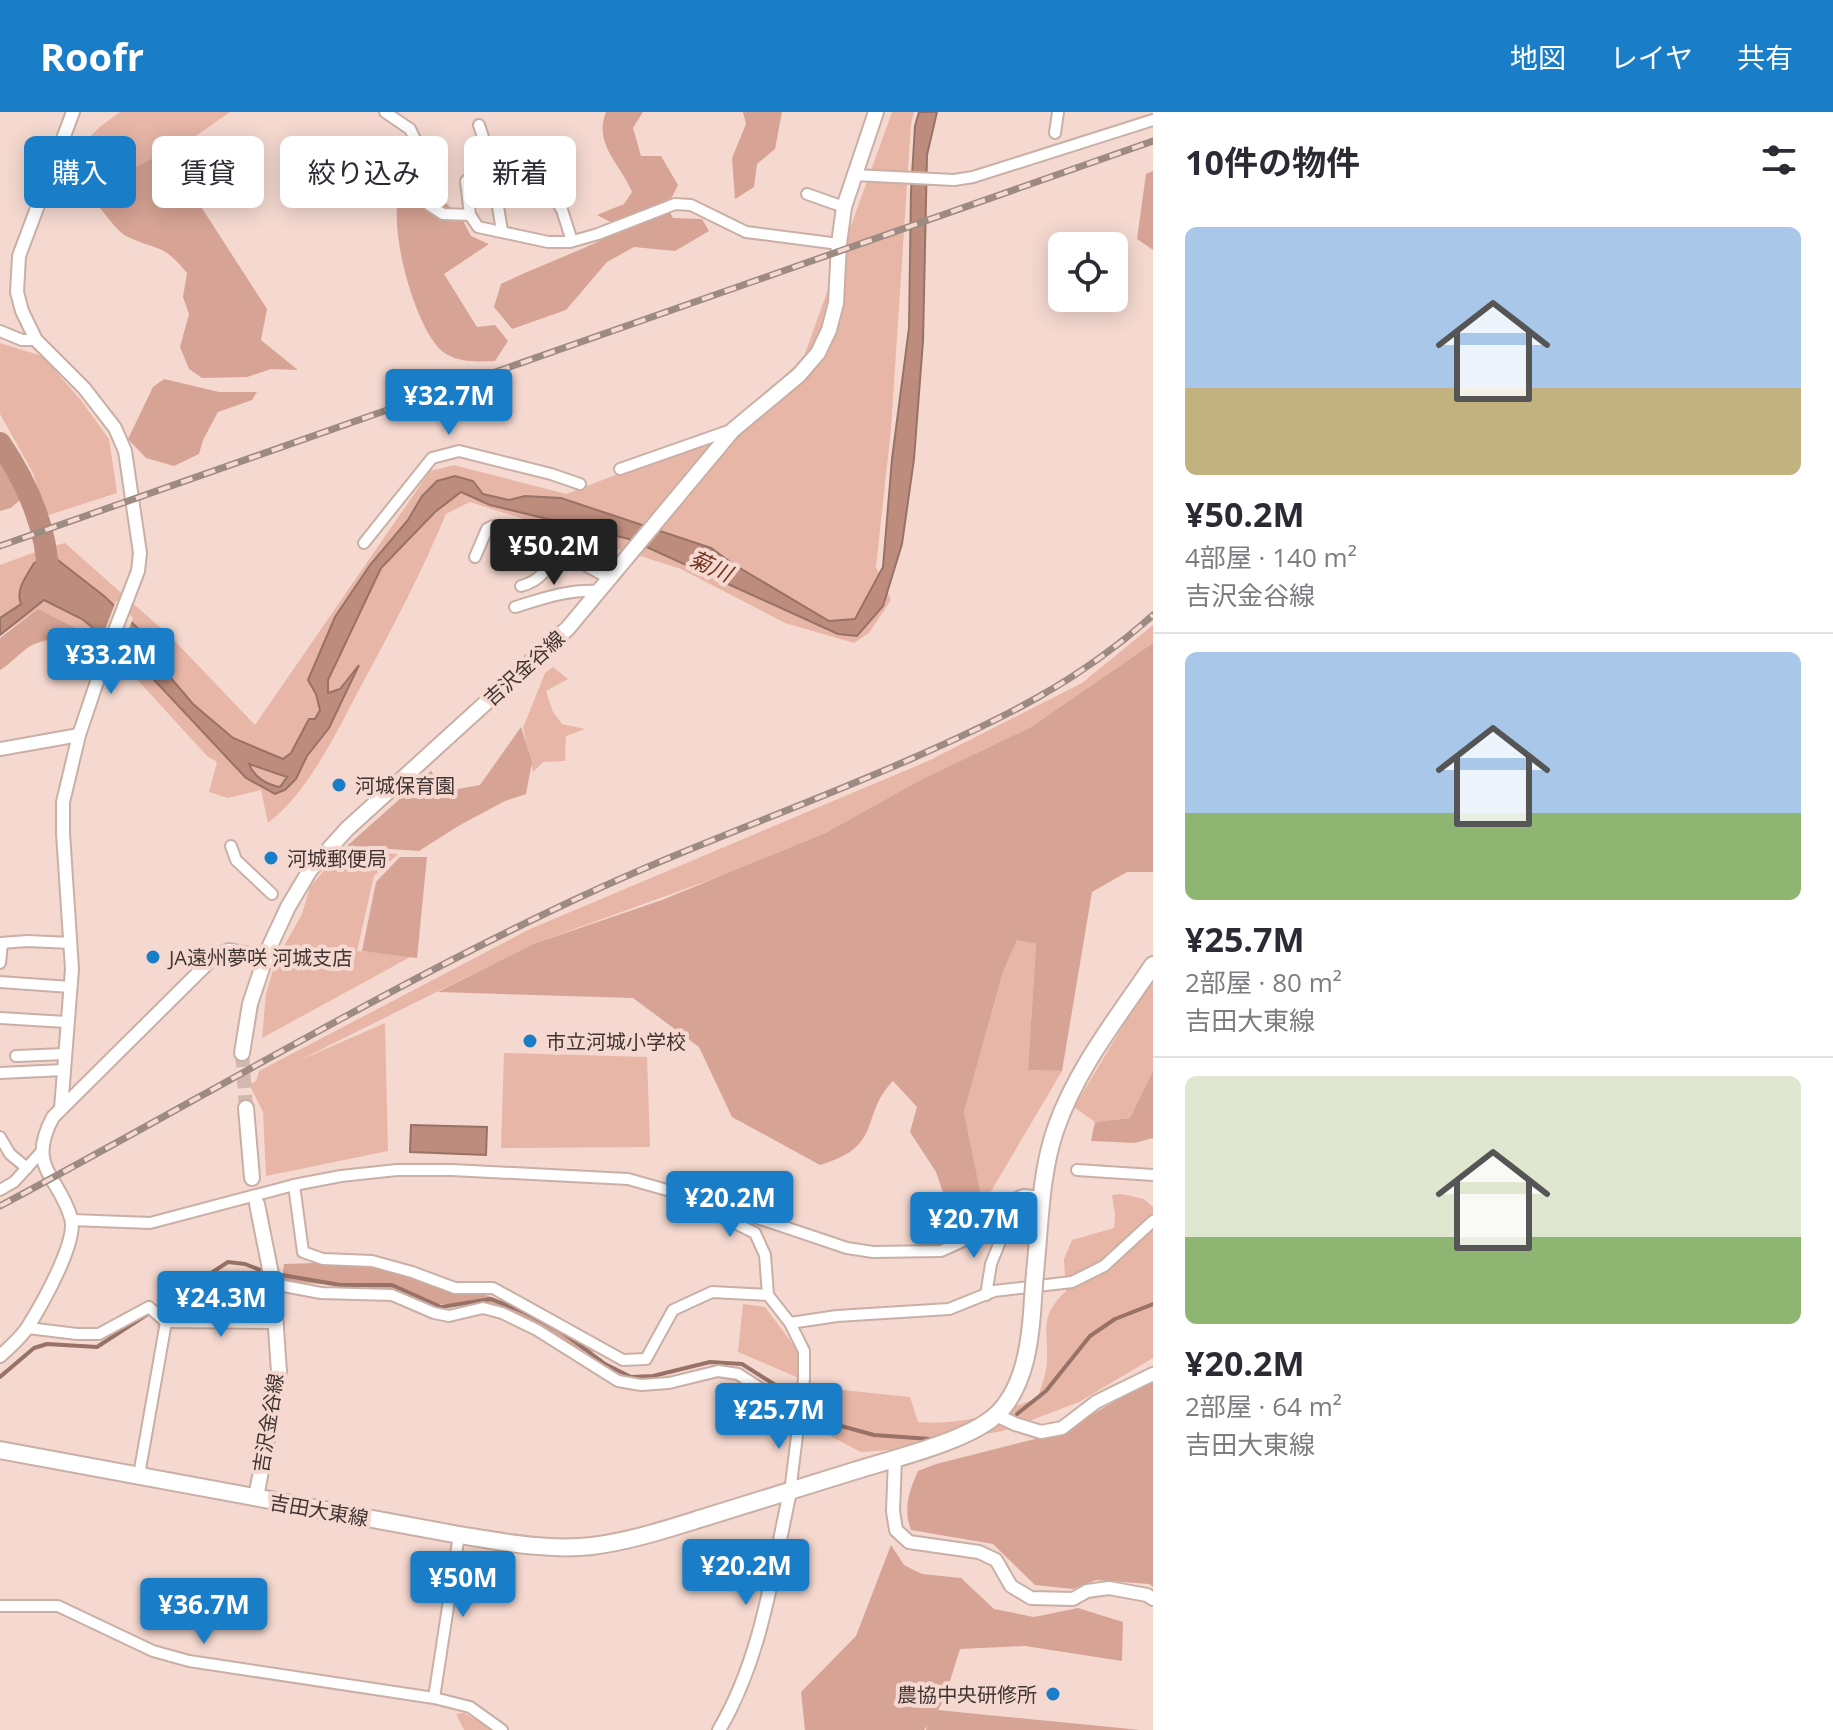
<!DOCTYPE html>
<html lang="ja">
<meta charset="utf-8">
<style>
body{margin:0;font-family:"Open Sans","Noto Sans JP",sans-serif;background:#f7f7f7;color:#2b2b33;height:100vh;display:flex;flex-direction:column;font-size:30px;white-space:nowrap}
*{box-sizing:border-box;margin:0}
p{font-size:26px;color:#7c7c81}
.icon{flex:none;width:44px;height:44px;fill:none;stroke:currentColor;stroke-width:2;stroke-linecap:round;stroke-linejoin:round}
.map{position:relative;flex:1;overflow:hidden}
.sheet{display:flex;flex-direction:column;background:#fff;width:680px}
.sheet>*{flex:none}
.hud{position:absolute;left:24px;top:24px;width:760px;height:72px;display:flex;gap:16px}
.buttons{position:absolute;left:1048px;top:120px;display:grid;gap:16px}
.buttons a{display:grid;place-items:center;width:80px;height:80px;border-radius:12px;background:#fff;box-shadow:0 4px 20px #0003;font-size:40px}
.price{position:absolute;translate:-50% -68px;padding:0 18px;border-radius:8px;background:#197dc8;color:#fff;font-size:26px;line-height:52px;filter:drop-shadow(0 2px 4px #0008)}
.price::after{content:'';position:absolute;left:50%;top:48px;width:24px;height:18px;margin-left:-12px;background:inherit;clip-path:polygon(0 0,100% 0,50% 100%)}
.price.on{background:#222;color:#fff}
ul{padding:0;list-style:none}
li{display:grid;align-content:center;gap:16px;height:424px;padding:0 32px}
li+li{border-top:2px solid #e1e1e2}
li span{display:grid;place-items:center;height:248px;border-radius:12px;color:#555}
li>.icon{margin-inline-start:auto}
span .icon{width:144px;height:144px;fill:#fffc;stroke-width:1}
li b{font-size:34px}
h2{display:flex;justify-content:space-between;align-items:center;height:96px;padding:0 32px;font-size:34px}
.pill{padding:0 28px;border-radius:12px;background:#fff;box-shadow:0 4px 20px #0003;font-size:28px;line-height:72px}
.pill.on{background:#197dc8;color:#fff}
header{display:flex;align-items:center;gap:48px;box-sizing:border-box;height:112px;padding:0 40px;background:#197dc8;color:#fff}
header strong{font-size:38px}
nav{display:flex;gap:44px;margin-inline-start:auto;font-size:28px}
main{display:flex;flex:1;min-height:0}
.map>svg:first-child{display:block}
.green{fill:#e7b6a7}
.forest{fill:#d6a394}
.water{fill:#bd8c7d;stroke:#987266;stroke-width:2;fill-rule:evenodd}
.pier{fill:#f5d9d0}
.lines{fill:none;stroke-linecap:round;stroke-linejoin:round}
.stream{stroke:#987266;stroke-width:4}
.river{stroke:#bd8c7d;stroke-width:22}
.secondary-tunnel{stroke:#d1b8b0;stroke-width:14;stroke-dasharray:14 7;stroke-linecap:butt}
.minor-casing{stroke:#c9afa6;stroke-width:14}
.tertiary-casing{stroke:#c9afa6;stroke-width:16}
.secondary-casing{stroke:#c9afa6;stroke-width:18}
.primary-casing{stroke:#c9afa6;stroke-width:20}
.minor{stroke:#fff;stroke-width:10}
.tertiary{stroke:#fff;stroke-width:12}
.secondary{stroke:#fff;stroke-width:14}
.primary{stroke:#fff;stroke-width:16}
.rail-casing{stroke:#9d8a83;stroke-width:7}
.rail{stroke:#f5d9d0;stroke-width:4;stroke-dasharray:12;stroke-linecap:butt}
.primary-bridge-casing{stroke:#c9afa6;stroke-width:20;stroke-linecap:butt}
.primary-bridge{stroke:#fff;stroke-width:16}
.poi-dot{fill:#197dc8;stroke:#f5d9d0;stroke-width:3}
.labels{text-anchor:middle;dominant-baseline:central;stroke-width:8;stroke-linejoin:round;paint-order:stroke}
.street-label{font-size:20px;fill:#403532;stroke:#f5d9d0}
.poi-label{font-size:20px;fill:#403532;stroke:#f5d9d0;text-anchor:start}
.water-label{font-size:22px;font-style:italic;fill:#733320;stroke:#f5d9d0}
</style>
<header>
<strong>Roofr</strong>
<nav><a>地図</a><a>レイヤ</a><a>共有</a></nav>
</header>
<main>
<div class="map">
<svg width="1153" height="1618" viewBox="0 0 1153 1618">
<rect width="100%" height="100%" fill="#f5d9d0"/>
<g class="green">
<path d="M 120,0 L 230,0 L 102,90 L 91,78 L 59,75 L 69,45 L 101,14 Z"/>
<path d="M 892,0 L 914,0 L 911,12 L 891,317 L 876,455 L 891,488 L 869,521 L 854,531 L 785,511 L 681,457 L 470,390 L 446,402 C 421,462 392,517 361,574 C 337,619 309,680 268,711 L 261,678 L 228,686 L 209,680 L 217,650 L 207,644 L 101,528 L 38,497 L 0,524 L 0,453 L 46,436 L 65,431 L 171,525 L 255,613 L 430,359 L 454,353 L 566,382 L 733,318 L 804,244 Z"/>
<path d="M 0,231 L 42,244 L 80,287 L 109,327 L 117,381 L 46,404 L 33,361 L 0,302 Z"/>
<path d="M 1153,513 L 1153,531 L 1031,615 L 926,666 L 832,724 L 533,832 L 298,949 L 385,911 L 388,1039 L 266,1064 L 263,1000 L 249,972 L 256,969 L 259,959 L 530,817 L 928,649 L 1082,571 Z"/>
<path d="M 553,555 L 568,567 L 546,579 L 553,600 L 562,612 L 585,617 L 566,624 L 565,649 L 543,650 L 533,660 L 523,616 L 545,561 Z"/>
<path d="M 341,738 L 398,742 L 374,764 L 357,839 L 414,843 L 262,926 L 266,882 L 276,848 L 302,802 L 310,775 Z"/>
<path d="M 1017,828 L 1036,832 L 1028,958 L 1062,959 L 983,1093 L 964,1000 L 1003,860 Z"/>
<path d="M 1153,870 L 1153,959 L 1130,1006 L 1095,1010 L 1074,995 L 1140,886 Z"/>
<path d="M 504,941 L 647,945 L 650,1035 L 501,1036 Z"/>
<path d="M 1122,1082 L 1144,1087 L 1153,1095 L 1153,1246 L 1079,1290 L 1003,1319 L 892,1338 L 861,1340 L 832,1325 L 808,1298 L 833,1277 L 910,1285 L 918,1310 C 961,1314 998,1301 1038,1286 C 1041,1274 1047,1261 1047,1249 C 1048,1215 1039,1205 1066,1179 L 1064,1147 L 1072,1128 L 1114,1116 L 1115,1102 L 1112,1083 Z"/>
<path d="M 743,1192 L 765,1195 L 798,1239 L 799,1266 L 738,1240 Z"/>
<path d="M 464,1601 L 494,1618 L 464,1618 L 456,1602 Z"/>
</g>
<g class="forest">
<path d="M 606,0 L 643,0 L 633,16 L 641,44 L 661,44 L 678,73 L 667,95 L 673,106 L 702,107 L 709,119 L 675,139 L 634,135 L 607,150 L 566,198 L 512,217 L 494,195 L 501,172 C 542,152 584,138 624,117 L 597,103 L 624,92 L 632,80 C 621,52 593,33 606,0 Z"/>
<path d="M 743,0 L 782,0 L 775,37 L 757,52 L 754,75 L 735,87 L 732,46 L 746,12 Z"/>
<path d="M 163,41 L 178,59 L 267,197 L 261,228 L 298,258 L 271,257 L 247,265 L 202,266 L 189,257 L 180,235 L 189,202 L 183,185 L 187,161 C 162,130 156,139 126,124 C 116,118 107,104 99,95 L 119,64 Z"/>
<path d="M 1153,59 L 1153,138 L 1137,127 L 1146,62 Z"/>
<path d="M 409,64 L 434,80 L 461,105 L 471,124 L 489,132 L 444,162 L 477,215 L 495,213 L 508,229 L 495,249 C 475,250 451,251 437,234 C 413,205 391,124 398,87 C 399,79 406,71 409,64 Z"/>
<path d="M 164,267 L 219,280 L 257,280 L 252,288 L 218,300 L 203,328 L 199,342 L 174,354 L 146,346 L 128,327 L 153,275 Z"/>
<path d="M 0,334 L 8,343 L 24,384 L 11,396 L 0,399 Z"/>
<path d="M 38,497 L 78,517 L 86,526 C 68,526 49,525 32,533 C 21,539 12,551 0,558 L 0,526 Z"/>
<path d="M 1153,531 L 1153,760 L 1127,760 L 1092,780 L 1062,959 L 1028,958 L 1036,832 L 1017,828 L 1003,860 L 964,1000 L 983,1093 L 951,1104 L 936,1060 L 910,1020 L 917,995 L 893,969 C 859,1004 885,1034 820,1053 L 732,1005 L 699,935 L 633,886 L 438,880 L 533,832 L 662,788 L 826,721 L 921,668 L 1031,615 Z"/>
<path d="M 521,615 L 532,650 L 526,682 L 505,689 L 460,713 L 419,739 L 347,734 L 431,659 L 447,679 L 480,673 Z"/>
<path d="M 400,745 L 427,745 L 417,846 L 362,839 L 376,770 Z"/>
<path d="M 1153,959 L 1153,1026 L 1135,1031 L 1091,1029 L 1095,1010 L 1130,1006 Z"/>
<path d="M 315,1151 L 407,1158 L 454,1172 L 469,1173 L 481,1181 L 565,1214 L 598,1240 L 581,1239 L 488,1192 L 424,1192 L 385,1177 L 282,1169 L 284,1152 Z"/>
<path d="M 1153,1268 L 1153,1475 L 1149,1472 L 1096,1468 L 1073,1477 L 1035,1473 L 993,1432 L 911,1418 C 903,1397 909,1379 918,1359 L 936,1352 L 1059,1321 Z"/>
<path d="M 891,1433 L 904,1453 L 922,1462 L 961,1466 L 994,1497 L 1034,1505 L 1078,1496 L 1123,1510 L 1122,1549 L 1025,1534 L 960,1537 L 944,1588 L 938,1598 L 1141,1618 L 926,1618 L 927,1614 L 924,1618 L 805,1618 L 801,1580 L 856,1524 Z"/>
</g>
<g class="water">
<path d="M 919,0 L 937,0 L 927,43 L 923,229 L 914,347 L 902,432 L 883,494 L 857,524 L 838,522 L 629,427 L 490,393 L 461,380 L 435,400 L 381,456 L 328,568 L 328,581 L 340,577 L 359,553 L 329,616 L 307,644 L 296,667 L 285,678 L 275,682 L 246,666 L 144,557 L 82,507 L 44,488 L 0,523 L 0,506 L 21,492 C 15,477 27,464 34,451 L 54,445 L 104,484 L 146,524 L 164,558 L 193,592 L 233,626 L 283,647 L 291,641 L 309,607 L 315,607 L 320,598 L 316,582 L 308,568 L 335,505 L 370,453 L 408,408 L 422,384 L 437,369 L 455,364 L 473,369 L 483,382 L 509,388 L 525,384 L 561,386 L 711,436 L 733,452 L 829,509 L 855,507 L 883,455 L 892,347 L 909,216 L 911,80 L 915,14 ZM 249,652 L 287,665 L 280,675 C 267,673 254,665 249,652 Z"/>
<path d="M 411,1013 L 487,1015 L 486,1043 L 410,1040 Z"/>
</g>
<path class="pier" d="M 116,489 L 133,506 L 121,540 L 101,528 Z"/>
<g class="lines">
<g class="stream">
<path d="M 282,1163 L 340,1173 L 392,1173 L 441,1195 L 491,1187 L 524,1200 L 562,1220 L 605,1252 L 631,1265 L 653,1264 L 710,1250 L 742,1252 L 841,1314 L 874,1323 L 930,1327"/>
<path d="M 0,1265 L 34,1236 L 47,1232 L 97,1235 L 228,1150 L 245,1152 L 263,1159"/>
<path d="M 1017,1302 L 1046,1279 L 1090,1224 L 1115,1207 L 1153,1192"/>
</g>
<path class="river" d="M 0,331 C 27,371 52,425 47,474"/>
<path class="secondary-tunnel" d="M 242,941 L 246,996"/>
<g class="minor-casing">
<g id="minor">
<path d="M 385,0 L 410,17 L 415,27 L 413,61 L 429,93 L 443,102 L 470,103 L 478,115 L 548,130 L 570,130 L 598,122 L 675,92 L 691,93 L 746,120 L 839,132"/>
<path d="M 479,13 L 490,46 L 502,119"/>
<path d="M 1055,21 L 1058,0"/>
<path d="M 854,63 L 954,68 L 973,65 L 1153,8"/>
<path d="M 466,69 L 470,103"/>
<path d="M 553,80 L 562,98 L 572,129"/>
<path d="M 807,82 L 844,95"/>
<path d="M 560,95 L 569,84 L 569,57"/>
<path d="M 0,219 L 22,228 L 36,228"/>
<path d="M 620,357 L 731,318"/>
<path d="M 364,431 L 432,346 L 459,339 L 551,362 L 580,372"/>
<path d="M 475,445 L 487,417 L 493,414 L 545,431 L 610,467"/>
<path d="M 521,474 C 541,469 548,456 558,438"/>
<path d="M 515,495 C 544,486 569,477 600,479"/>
<path d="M 231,734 L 236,748 L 272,782"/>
<path d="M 0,831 L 28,829 L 71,831"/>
<path d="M 0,851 L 2,831"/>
<path d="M 0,870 L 70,875"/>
<path d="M 0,906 L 66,910"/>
<path d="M 16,944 L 65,942"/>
<path d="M 0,961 L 64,958"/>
<path d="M 0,1025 L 10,1042 L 27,1056"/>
<path d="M 1077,1058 L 1153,1063"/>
<path d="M 294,1073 L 303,1140 L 323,1147 L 372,1149 L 412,1160 L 455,1176 L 493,1176 L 623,1248 L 646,1247 L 673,1198 L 712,1180 L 768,1183"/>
<path d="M 0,1078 L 14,1070 L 42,1039"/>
<path d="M 693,1090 L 755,1121 L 765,1143 L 768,1183 L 790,1211 L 804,1239 L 804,1267 L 790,1380"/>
<path d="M 72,1108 L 150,1111 L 294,1073 L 341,1064 L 397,1058 L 452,1058 L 628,1067 L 713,1091 L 847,1136 L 873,1140 L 941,1139 L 961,1130 L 984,1113 L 1001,1093 L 1023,1083 L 1042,1085"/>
<path d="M 273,1172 L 321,1181 L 392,1183 L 434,1201 L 449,1204 L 483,1196 L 502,1201 L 537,1218 L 618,1269 L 641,1273 L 669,1271 L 718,1259 L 738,1262 L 800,1302"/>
<path d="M 986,1183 L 991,1152 L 1003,1122"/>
<path d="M 790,1211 L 837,1204 L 949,1197 L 994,1179 L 1072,1170 L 1104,1154 L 1153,1109"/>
<path d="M 28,1216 L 77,1222 L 99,1222 L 149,1195 L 166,1210 L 275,1211"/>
<path d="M 139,1363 L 166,1210"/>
<path d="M 0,1494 L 58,1494 L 153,1539 L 189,1549 L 434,1586 L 470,1595 L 502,1618"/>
<path d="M 434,1586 L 459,1423"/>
</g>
</g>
<g class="tertiary-casing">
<g id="tertiary">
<path d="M 0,637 L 79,623"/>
<path d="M 61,997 L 72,857 L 63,721 L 63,690 L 79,623 L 109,534 L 138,459 L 140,441 L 125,339 L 115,316 L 84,276 L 36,228 L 22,199 L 17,180 L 19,144 L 73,0"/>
<path d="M 0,1244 C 10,1235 22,1225 29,1213 C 42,1192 78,1129 71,1106 C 58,1062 26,1056 53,1005 L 217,842 L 229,838 L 265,845"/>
<path d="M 996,1303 L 1015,1312 L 1041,1320 L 1062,1316 L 1096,1290 L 1153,1262"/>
<path d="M 895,1346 L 893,1399 L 896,1418 L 909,1430 L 979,1440 L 996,1448 L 1011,1474 L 1031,1486 L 1073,1487 L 1087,1479 L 1109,1476 L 1147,1483 L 1153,1487"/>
<path d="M 719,1618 C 762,1545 772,1461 790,1380"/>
</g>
</g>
<g class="secondary-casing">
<g id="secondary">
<path d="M 242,941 L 250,892 L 268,838 L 288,795 L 310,758 L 347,717 L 568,516 L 733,318 L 799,263 L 818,241 L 829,218 L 836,191 L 839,132 L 844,95 L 876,0"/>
<path d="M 246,996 L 252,1066"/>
<path d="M 256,1386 L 279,1260 L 273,1172 L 257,1092"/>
</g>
</g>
<g class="primary-casing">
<g id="primary">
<path d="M 1035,1161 C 1040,1113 1040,1061 1056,1016 C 1077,956 1118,905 1153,853"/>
<path d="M 0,1338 L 459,1423 C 502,1430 549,1439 592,1434 C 632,1429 670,1416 709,1404 C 758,1389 806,1374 854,1359 C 892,1347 965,1330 995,1304 C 1026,1276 1031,1225 1033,1186"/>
</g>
</g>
<use href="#minor" class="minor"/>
<use href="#tertiary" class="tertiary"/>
<use href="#secondary" class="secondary"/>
<use href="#primary" class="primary"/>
<g class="rail-casing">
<g id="rail">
<path d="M 0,434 L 1153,29"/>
<path d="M 0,1094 C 192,992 379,879 576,787 C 686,735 802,695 913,646 C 1004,606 1078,570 1153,503"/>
</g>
</g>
<use href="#rail" class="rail"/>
<g class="primary-bridge-casing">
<path id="primary-bridge" d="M 1033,1186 L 1035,1161"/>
</g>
<use href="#primary-bridge" class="primary-bridge"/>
</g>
<g class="poi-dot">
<circle cx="339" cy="673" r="8"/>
<circle cx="271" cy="746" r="8"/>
<circle cx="153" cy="845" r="8"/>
<circle cx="530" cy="929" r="8"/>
<circle cx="1053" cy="1582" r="8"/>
</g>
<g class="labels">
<g class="street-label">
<text transform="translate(524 556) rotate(-42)">吉沢金谷線</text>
<text transform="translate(268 1311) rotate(-81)">吉沢金谷線</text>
<text transform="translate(319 1398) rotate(10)">吉田大東線</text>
</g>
<g class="poi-label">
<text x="355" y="673">河城保育園</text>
<text x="287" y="746">河城郵便局</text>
<text x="169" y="845">JA遠州夢咲 河城支店</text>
<text x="546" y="929">市立河城小学校</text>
<text x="1037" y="1582" text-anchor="end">農協中央研修所</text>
</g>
<g class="water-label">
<text transform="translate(711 453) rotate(24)">菊川</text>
</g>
</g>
</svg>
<div class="buttons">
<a><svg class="icon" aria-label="locate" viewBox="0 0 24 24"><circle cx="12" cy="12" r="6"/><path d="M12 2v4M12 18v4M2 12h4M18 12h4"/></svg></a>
</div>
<b class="price" style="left:449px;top:325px">¥32.7M</b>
<b class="price on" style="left:554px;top:475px">¥50.2M</b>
<b class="price" style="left:111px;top:584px">¥33.2M</b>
<b class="price" style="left:730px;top:1127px">¥20.2M</b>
<b class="price" style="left:974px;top:1148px">¥20.7M</b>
<b class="price" style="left:221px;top:1227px">¥24.3M</b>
<b class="price" style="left:779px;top:1339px">¥25.7M</b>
<b class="price" style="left:746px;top:1495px">¥20.2M</b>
<b class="price" style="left:463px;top:1507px">¥50M</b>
<b class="price" style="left:204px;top:1534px">¥36.7M</b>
<div class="hud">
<a class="pill on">購入</a>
<a class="pill">賃貸</a>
<a class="pill">絞り込み</a>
<a class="pill">新着</a>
</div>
</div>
<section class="sheet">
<h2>10件の物件<svg class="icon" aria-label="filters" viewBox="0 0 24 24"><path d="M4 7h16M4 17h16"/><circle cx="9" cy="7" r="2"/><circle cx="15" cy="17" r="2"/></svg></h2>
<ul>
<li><span style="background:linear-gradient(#a9c7e8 65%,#c2b280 0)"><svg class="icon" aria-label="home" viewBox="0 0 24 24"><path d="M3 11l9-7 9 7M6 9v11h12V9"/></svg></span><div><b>¥50.2M</b><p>4部屋 · 140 m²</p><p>吉沢金谷線</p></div></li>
<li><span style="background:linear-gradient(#a9c7e8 65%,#8fb573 0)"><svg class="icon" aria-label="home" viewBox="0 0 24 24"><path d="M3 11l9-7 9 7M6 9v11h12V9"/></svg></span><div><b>¥25.7M</b><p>2部屋 · 80 m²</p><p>吉田大東線</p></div></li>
<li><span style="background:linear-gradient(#dfe7d0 65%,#8fb573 0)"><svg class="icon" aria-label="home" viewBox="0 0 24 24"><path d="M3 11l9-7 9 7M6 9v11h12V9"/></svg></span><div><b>¥20.2M</b><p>2部屋 · 64 m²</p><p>吉田大東線</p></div></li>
</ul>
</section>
</main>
